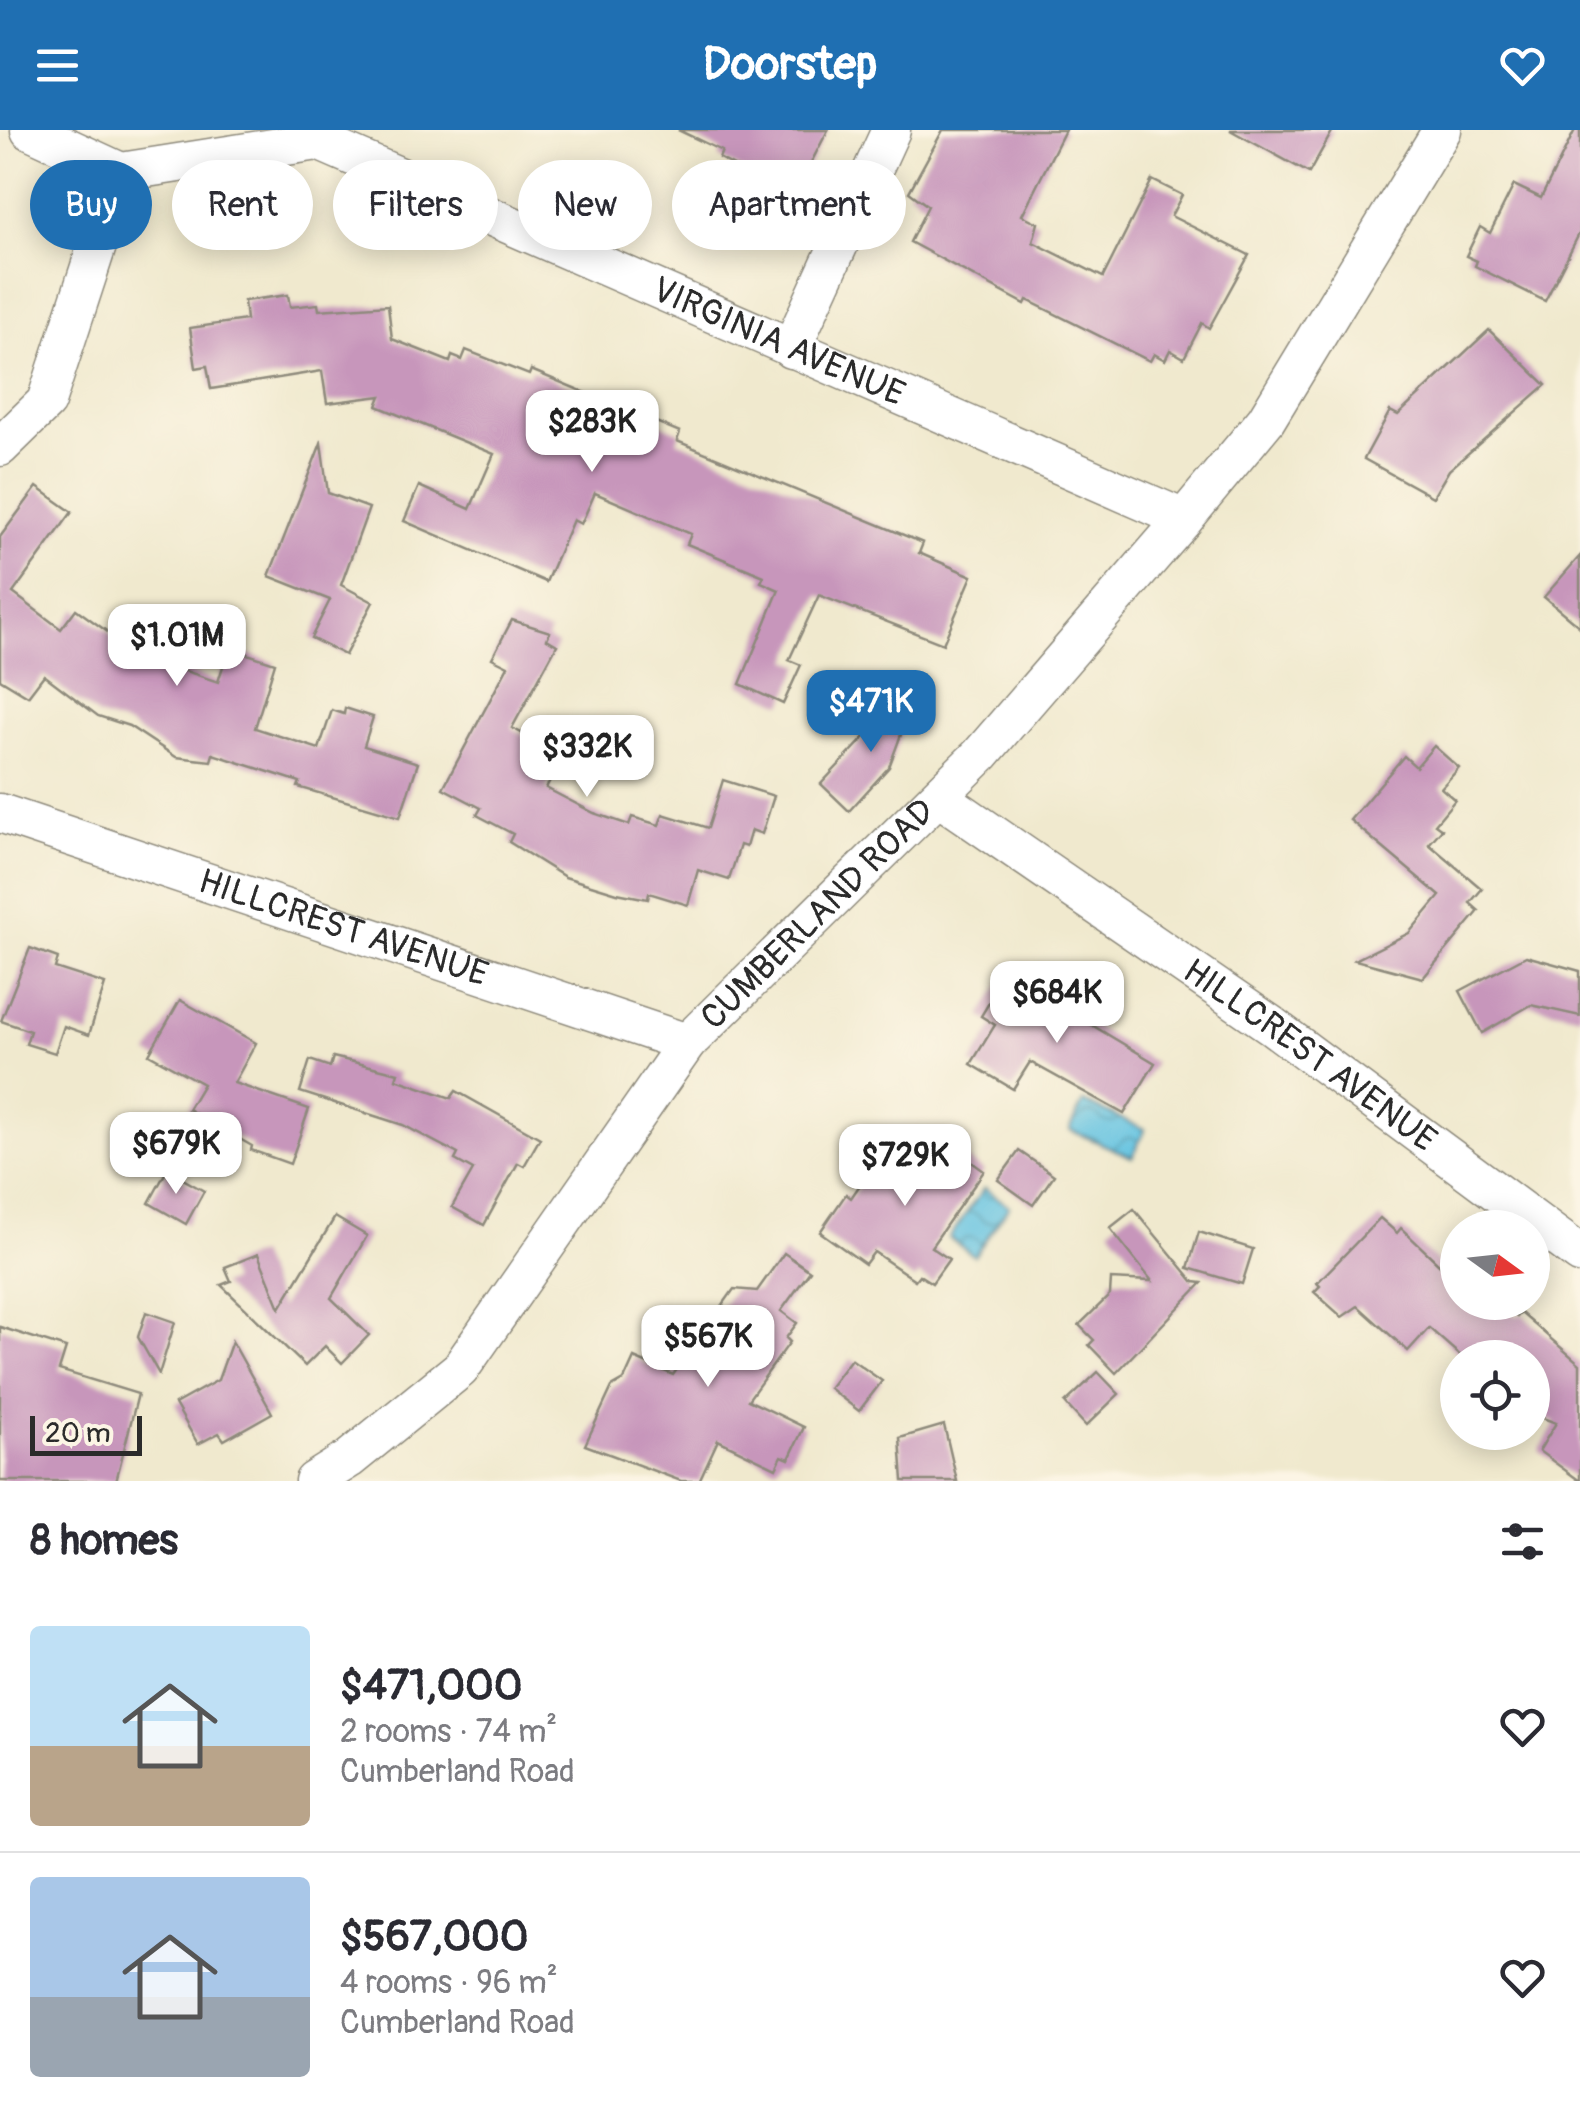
<!DOCTYPE html>
<meta charset="utf-8">
<style>
body{margin:0;font-family:Pangolin,sans-serif;background:#f7f7f7;color:#2b2b33;height:100vh;display:flex;flex-direction:column;font-size:38px;white-space:nowrap}
*{box-sizing:border-box;margin:0}
p{font-size:32px;color:#7c7c81}
.icon{flex:none;width:55px;height:55px;fill:none;stroke:currentColor;stroke-width:2;stroke-linecap:round;stroke-linejoin:round}
.map{position:relative;height:1351px;overflow:hidden}
.details{display:flex;flex-direction:column;background:#fff;flex:1}
.details>*{flex:none}
.guide{position:absolute;left:30px;top:30px;width:1000px;height:90px;display:flex;gap:20px}
.needle{width:65px;rotate:105deg}
.controls{position:absolute;left:1440px;top:1080px;display:grid;gap:20px}
.controls a{display:grid;place-items:center;width:110px;height:110px;border-radius:50%;background:#fff;box-shadow:0 5px 25px #0003;font-size:50px}
.scale{position:absolute;left:30px;bottom:25px;width:112px;box-sizing:border-box;padding-left:10px;border:5px solid #2b2b2b;border-top:0;font-size:28px;line-height:35px;white-space:nowrap;color:#2b2b2b;-webkit-text-stroke:8px #fcf5e5;paint-order:stroke}
.price{position:absolute;translate:-50% -85px;padding:0 22px;border-radius:20px;background:#fff;color:#222;font-size:32px;line-height:65px;filter:drop-shadow(0 2px 5px #0008)}
.price::after{content:'';position:absolute;left:50%;top:60px;width:30px;height:22px;margin-left:-15px;background:inherit;clip-path:polygon(0 0,100% 0,50% 100%)}
.price.selected{background:#1f6fb2;color:#fff}
ul{padding:0;list-style:none}
li{display:flex;align-items:center;gap:30px;height:250px;padding:0 30px}
li+li{border-top:2px solid #e1e1e2}
li span{display:grid;place-items:center;flex:none;width:280px;height:200px;border-radius:10px;color:#555}
li>.icon{margin-inline-start:auto}
span .icon{width:120px;height:120px;fill:#fffc;stroke-width:1}
li b{font-size:42px}
h2{display:flex;justify-content:space-between;align-items:center;height:120px;padding:0 30px;font-size:42px}
.tag{padding:0 35px;border-radius:45px;background:#fff;box-shadow:0 5px 25px #0003;font-size:35px;line-height:90px}
.tag.selected{background:#1f6fb2;color:#fff}
header{display:flex;justify-content:space-between;align-items:center;height:130px;padding:0 30px;background:#1f6fb2;color:#fff;font-size:45px;font-weight:700}
.map>svg:first-child{display:block}
.water{fill:url(#water-waves);stroke:#477786;stroke-width:2.5}
.building{fill:#c796bb}
.lines{fill:none;stroke-linecap:round;stroke-linejoin:round}
.minor-casing{stroke:#8e8a7c;stroke-width:41}
.minor{stroke:#fff;stroke-width:38}
.labels{text-anchor:middle;dominant-baseline:central;stroke-width:10;stroke-linejoin:round;paint-order:stroke}
.street-label{font-size:35px;fill:#2b2b2b;stroke:#fcf5e5}
</style>
<header><svg class="icon" aria-label="menu" viewBox="0 0 24 24"><path d="M4 6h16M4 12h16M4 18h16"/></svg>Doorstep<svg class="icon" aria-label="heart" viewBox="0 0 24 24"><path d="M12 20l-8-8c-3-5 5-10 8-4 3-6 11-1 8 4z"/></svg></header>
<div class="map">
<svg width="1580" height="1351" viewBox="0 0 1580 1351">
<defs>
<pattern id="water-waves" width="16" height="10" patternUnits="userSpaceOnUse" patternTransform="scale(2.5)"><rect width="16" height="10" fill="#63c3e1"/><path d="M0 5q4-4 8 0t8 0" fill="none" stroke="#529fb7"/></pattern>
</defs>
<rect width="100%" height="100%" fill="#fcf5e5"/>
<filter id="ink" filterUnits="userSpaceOnUse"><feTurbulence type="fractalNoise" baseFrequency=".01" numOctaves="2"/><feDisplacementMap in="SourceGraphic" scale="20" xChannelSelector="R" yChannelSelector="G"/><feConvolveMatrix kernelMatrix="1 2 1 2 8 2 1 2 1" color-interpolation-filters="sRGB"/></filter>
<filter id="wash" filterUnits="userSpaceOnUse"><feTurbulence type="fractalNoise" baseFrequency=".0048" numOctaves="4" result="noise"/><feDisplacementMap in="SourceGraphic" scale="40" xChannelSelector="R" yChannelSelector="G"/><feGaussianBlur stdDeviation="2.25" result="paint"/><feColorMatrix in="noise" values="0 0 0 0 0 0 0 0 0 0 0 0 0 0 0 0 0 1.4 0 .05"/><feComposite in="paint" operator="in"/></filter>
<g filter="url(#wash)">
<rect width="100%" height="100%" fill="#f0e9ce"/>
<g class="water">
<path d="M 1083,972 L 1145,999 L 1132,1027 L 1070,1000 Z"/>
<path d="M 984,1058 L 1009,1076 L 974,1126 L 949,1108 Z"/>
</g>
<g id="blocks">
<g class="building">
<path d="M 678,0 L 828,0 L 793,67 L 719,28 L 722,21 Z"/>
<path d="M 943,0 L 1065,0 L 1022,85 L 1038,93 L 1033,112 L 1103,147 L 1152,50 L 1182,65 L 1171,86 L 1249,125 L 1209,198 L 1202,193 L 1184,228 L 1170,220 L 1165,230 L 1154,224 L 1150,231 L 1027,170 L 1025,174 L 910,112 L 928,76 L 909,62 Z"/>
<path d="M 1230,0 L 1333,0 L 1309,43 Z"/>
<path d="M 1575,0 L 1580,0 L 1580,102 L 1545,171 L 1475,136 L 1477,131 L 1466,126 L 1480,97 L 1490,103 L 1514,55 L 1541,68 Z"/>
<path d="M 288,165 L 290,177 L 318,174 L 319,180 L 388,175 L 392,209 L 450,232 L 452,226 L 462,230 L 466,220 L 529,245 L 531,240 L 680,302 L 677,311 L 923,413 L 919,423 L 972,446 L 943,514 L 819,465 L 789,530 L 801,535 L 783,574 L 740,554 L 779,460 L 761,452 L 764,446 L 687,414 L 691,404 L 595,363 L 581,394 L 573,390 L 546,452 L 404,391 L 419,356 L 470,379 L 494,324 L 377,276 L 381,266 L 327,273 L 322,241 L 211,259 L 207,236 L 196,238 L 190,198 L 246,190 L 244,171 Z"/>
<path d="M 1489,200 L 1546,255 L 1449,340 L 1433,367 L 1364,329 L 1390,281 L 1398,285 Z"/>
<path d="M 321,313 L 328,363 L 369,378 L 341,455 L 373,472 L 345,525 L 311,508 L 330,470 L 269,446 Z"/>
<path d="M 37,357 L 72,382 L 13,463 L 61,499 L 76,479 L 123,513 L 160,525 L 158,532 L 218,552 L 229,518 L 275,533 L 255,598 L 319,619 L 332,580 L 344,584 L 345,578 L 373,587 L 364,616 L 418,633 L 400,687 L 298,657 L 300,652 L 213,624 L 211,631 L 176,627 L 129,596 L 98,586 L 44,545 L 28,566 L 0,549 L 0,407 Z"/>
<path d="M 1580,426 L 1580,497 L 1544,467 Z"/>
<path d="M 512,490 L 550,502 L 547,509 L 557,515 L 512,598 L 563,625 L 546,658 L 594,683 L 629,695 L 632,687 L 659,695 L 663,684 L 708,698 L 723,650 L 774,666 L 762,704 L 751,700 L 746,717 L 740,715 L 729,750 L 698,740 L 688,775 L 649,763 L 648,769 L 617,763 L 565,747 L 509,712 L 513,704 L 477,685 L 481,678 L 443,658 L 508,536 L 492,528 Z"/>
<path d="M 923,545 L 889,637 L 849,681 L 821,654 Z"/>
<path d="M 1434,616 L 1459,638 L 1441,658 L 1455,670 L 1435,694 L 1442,699 L 1429,714 L 1482,759 L 1470,773 L 1479,781 L 1423,848 L 1355,830 L 1409,803 L 1440,766 L 1350,690 L 1404,626 L 1416,637 Z"/>
<path d="M 30,818 L 58,828 L 55,838 L 105,854 L 89,905 L 64,896 L 55,923 L 26,914 L 30,901 L 1,891 Z"/>
<path d="M 1526,826 L 1580,841 L 1580,886 L 1531,875 L 1482,903 L 1460,861 Z"/>
<path d="M 1008,841 L 1058,868 L 1055,873 L 1155,933 L 1124,984 L 1030,932 L 1013,959 L 971,934 L 995,895 L 981,886 Z"/>
<path d="M 180,870 L 256,913 L 234,953 L 309,979 L 290,1034 L 251,1020 L 252,1016 L 188,979 L 203,954 L 149,924 Z"/>
<path d="M 333,927 L 398,943 L 396,949 L 451,968 L 456,961 L 540,1008 L 524,1036 L 518,1033 L 484,1095 L 452,1077 L 473,1040 L 455,1030 L 458,1024 L 403,995 L 300,962 L 310,930 L 330,937 Z"/>
<path d="M 939,1008 L 984,1041 L 931,1117 L 949,1129 L 932,1153 L 919,1145 L 915,1150 L 874,1122 L 865,1134 L 820,1102 L 846,1064 L 851,1068 L 862,1052 L 865,1054 L 897,1010 L 924,1030 Z"/>
<path d="M 1019,1021 L 1054,1045 L 1033,1075 L 998,1050 Z"/>
<path d="M 167,1040 L 204,1061 L 186,1094 L 149,1073 Z"/>
<path d="M 1134,1079 L 1194,1152 L 1202,1153 L 1116,1243 L 1089,1215 L 1094,1210 L 1079,1195 L 1110,1165 L 1111,1149 L 1152,1151 L 1110,1098 Z"/>
<path d="M 335,1087 L 367,1106 L 331,1168 L 369,1205 L 342,1233 L 325,1216 L 305,1236 L 221,1155 L 231,1151 L 225,1137 L 258,1124 L 280,1178 Z"/>
<path d="M 1380,1088 L 1397,1103 L 1401,1098 L 1440,1135 L 1458,1154 L 1458,1172 L 1500,1172 L 1517,1187 L 1521,1183 L 1580,1234 L 1580,1351 L 1539,1321 L 1556,1293 L 1532,1284 L 1532,1228 L 1463,1228 L 1429,1198 L 1408,1221 L 1358,1176 L 1342,1187 L 1314,1162 L 1320,1156 L 1317,1153 Z"/>
<path d="M 1199,1102 L 1253,1119 L 1242,1154 L 1188,1138 Z"/>
<path d="M 784,1123 L 810,1141 L 781,1181 L 797,1193 L 786,1208 L 790,1212 L 748,1270 L 804,1297 L 789,1329 L 782,1326 L 776,1338 L 718,1310 L 699,1351 L 681,1351 L 585,1315 L 612,1257 L 624,1250 L 634,1228 L 673,1245 L 734,1159 L 757,1161 Z"/>
<path d="M 146,1182 L 175,1192 L 159,1244 L 138,1207 Z"/>
<path d="M 0,1197 L 66,1218 L 59,1240 L 138,1264 L 116,1351 L 0,1351 Z"/>
<path d="M 232,1211 L 272,1283 L 224,1310 L 219,1303 L 198,1314 L 175,1274 L 218,1250 Z"/>
<path d="M 851,1229 L 882,1251 L 859,1281 L 829,1258 Z"/>
<path d="M 1098,1242 L 1119,1264 L 1086,1296 L 1065,1273 Z"/>
<path d="M 944,1295 L 957,1351 L 903,1351 L 900,1308 Z"/>
</g>
</g>
</g>
<g filter="url(#ink)">
<use href="#blocks" fill-opacity="0" stroke="#8e8a7c" stroke-width="2.5"/>
<g class="lines">
<g class="minor-casing">
<g id="minor">
<path id="s1" d="M 30,0 L 121,42 L 318,11 L 1184,389"/>
<path d="M 791,219 L 891,0"/>
<path d="M 0,317 L 46,272 L 121,42"/>
<path id="s2" d="M 939,667 L 1271,895 L 1580,1124"/>
<path id="s3" d="M 0,683 L 687,913"/>
<path id="s4" d="M 314,1351 L 349,1329 L 460,1239 L 687,913 L 981,624 L 1184,389 L 1266,290 L 1442,0"/>
</g>
</g>
<use href="#minor" class="minor"/>
</g>
</g>
<g class="labels">
<g class="street-label">
<text stroke="none"><textPath href="#s1" startOffset="802">VIRGINIA AVENUE</textPath></text>
<text stroke="none"><textPath href="#s4" startOffset="765">CUMBERLAND ROAD</textPath></text>
<text stroke="none"><textPath href="#s3" startOffset="362">HILLCREST AVENUE</textPath></text>
<text stroke="none"><textPath href="#s2" startOffset="452">HILLCREST AVENUE</textPath></text>
</g>
</g>
</svg>
<div class="controls">
<a><svg class="needle" viewBox="-14 -14 28 28"><path d="M0-13l5 13h-10z" fill="#e53935"/><path d="M0 13l5-13h-10z" fill="#7c7c81"/></svg></a>
<a><svg class="icon" aria-label="locate" viewBox="0 0 24 24"><circle cx="12" cy="12" r="6"/><path d="M12 2v4M12 18v4M2 12h4M18 12h4"/></svg></a>
</div>
<div class="scale">20 m</div>
<b class="price" style="left:592px;top:345px">$283K</b>
<b class="price" style="left:177px;top:559px">$1.01M</b>
<b class="price selected" style="left:871px;top:625px">$471K</b>
<b class="price" style="left:587px;top:670px">$332K</b>
<b class="price" style="left:1057px;top:916px">$684K</b>
<b class="price" style="left:176px;top:1067px">$679K</b>
<b class="price" style="left:905px;top:1079px">$729K</b>
<b class="price" style="left:708px;top:1260px">$567K</b>
<div class="guide">
<a class="tag selected">Buy</a>
<a class="tag">Rent</a>
<a class="tag">Filters</a>
<a class="tag">New</a>
<a class="tag">Apartment</a>
</div>
</div>
<section class="details">
<h2>8 homes<svg class="icon" aria-label="filters" viewBox="0 0 24 24"><path d="M4 7h16M4 17h16"/><circle cx="9" cy="7" r="2"/><circle cx="15" cy="17" r="2"/></svg></h2>
<ul>
<li><span style="background:linear-gradient(#bfe0f5 60%,#b9a48a 0)"><svg class="icon" aria-label="home" viewBox="0 0 24 24"><path d="M3 11l9-7 9 7M6 9v11h12V9"/></svg></span><div><b>$471,000</b><p>2 rooms · 74 m²</p><p>Cumberland Road</p></div><svg class="icon" aria-label="heart" viewBox="0 0 24 24"><path d="M12 20l-8-8c-3-5 5-10 8-4 3-6 11-1 8 4z"/></svg></li>
<li><span style="background:linear-gradient(#a9c7e8 60%,#9aa5b1 0)"><svg class="icon" aria-label="home" viewBox="0 0 24 24"><path d="M3 11l9-7 9 7M6 9v11h12V9"/></svg></span><div><b>$567,000</b><p>4 rooms · 96 m²</p><p>Cumberland Road</p></div><svg class="icon" aria-label="heart" viewBox="0 0 24 24"><path d="M12 20l-8-8c-3-5 5-10 8-4 3-6 11-1 8 4z"/></svg></li>
</ul>
</section>
